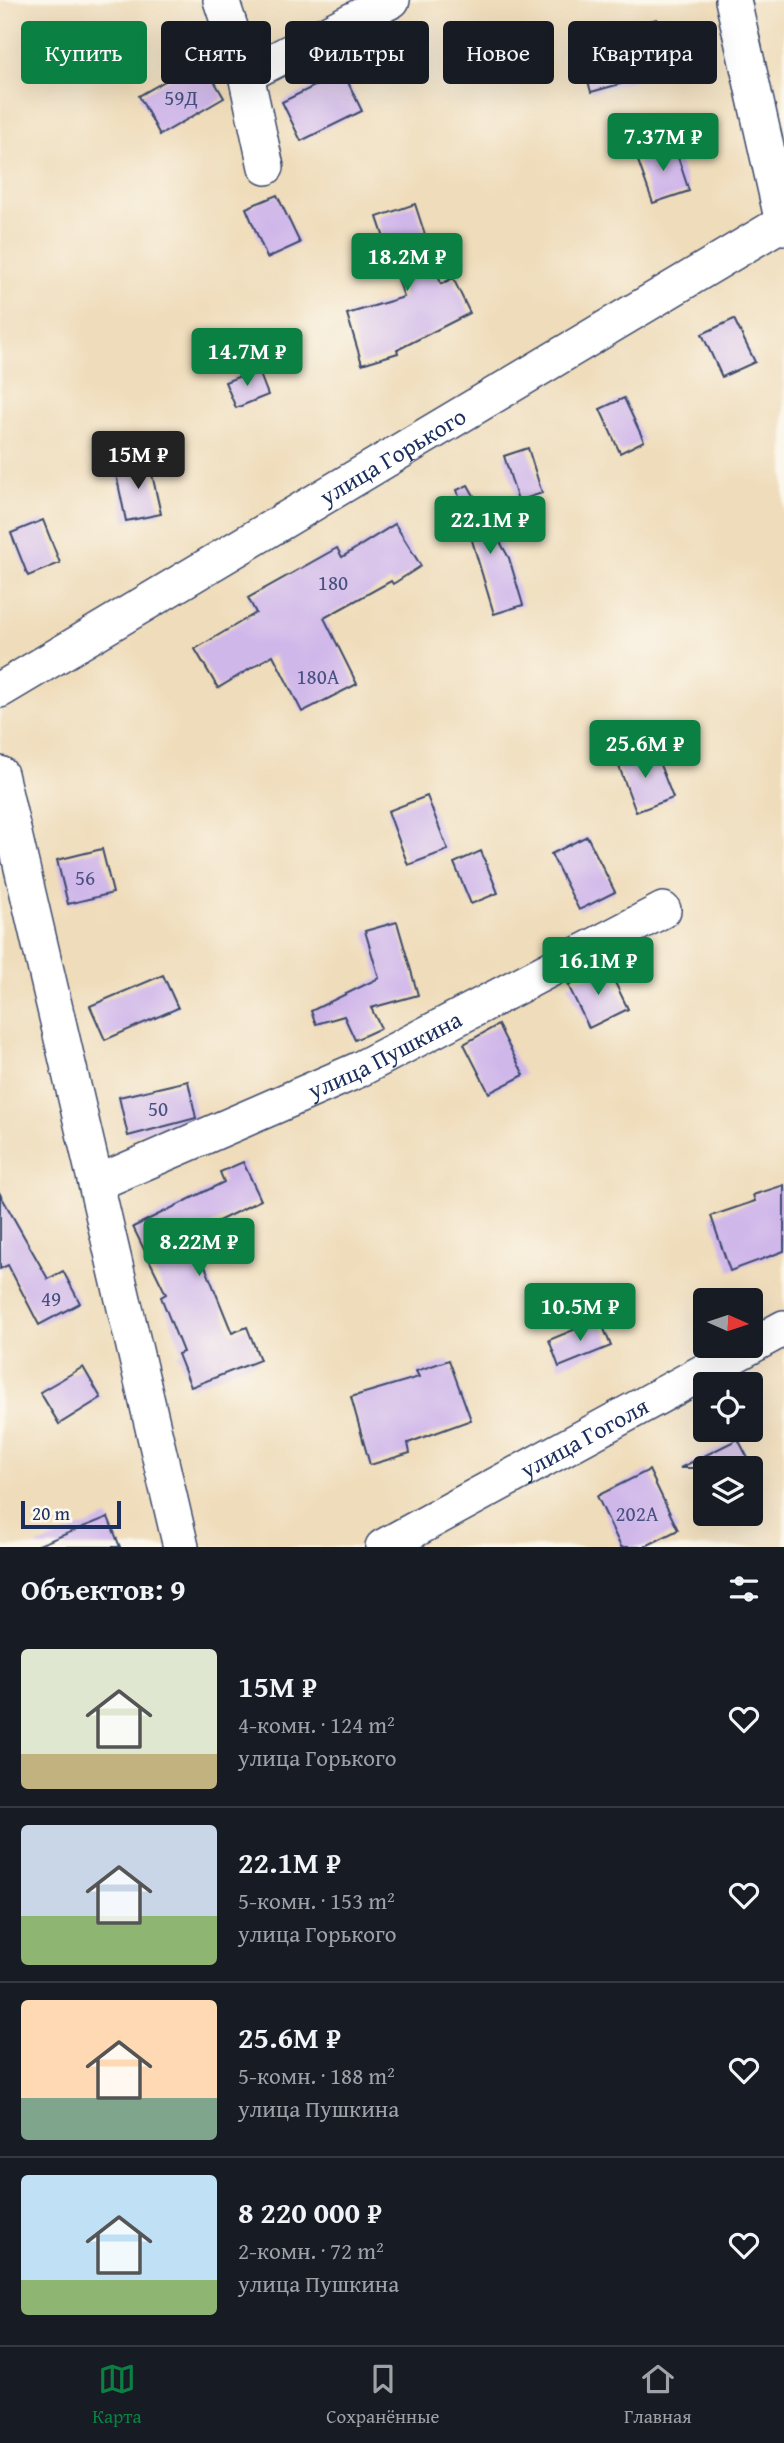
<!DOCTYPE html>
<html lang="ru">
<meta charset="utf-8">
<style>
body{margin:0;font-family:"Gentium Book Plus",serif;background:#20242c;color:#f1f3f6;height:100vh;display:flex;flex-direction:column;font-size:26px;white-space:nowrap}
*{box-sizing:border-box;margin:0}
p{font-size:23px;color:#9ea1a6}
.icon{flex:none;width:38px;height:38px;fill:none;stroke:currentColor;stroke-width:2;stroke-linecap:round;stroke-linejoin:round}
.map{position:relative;height:1547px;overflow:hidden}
.details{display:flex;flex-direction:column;background:#171b24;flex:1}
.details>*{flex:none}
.top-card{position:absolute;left:21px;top:21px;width:742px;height:63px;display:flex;gap:14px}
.needle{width:46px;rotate:93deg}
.fabs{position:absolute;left:693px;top:1288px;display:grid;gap:14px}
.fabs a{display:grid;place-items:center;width:70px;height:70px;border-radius:7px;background:#171b24;box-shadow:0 7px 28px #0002;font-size:35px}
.scale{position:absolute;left:21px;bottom:18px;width:100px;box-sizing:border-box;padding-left:7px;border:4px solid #1b2f5e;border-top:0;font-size:19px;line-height:24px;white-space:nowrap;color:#1b2f5e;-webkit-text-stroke:5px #fbf7ec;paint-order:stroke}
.price{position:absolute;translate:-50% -60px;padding:0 16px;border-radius:7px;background:#0b8043;color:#fff;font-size:23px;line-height:46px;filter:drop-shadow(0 2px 4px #0008)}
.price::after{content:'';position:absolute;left:50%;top:42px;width:21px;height:16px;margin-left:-10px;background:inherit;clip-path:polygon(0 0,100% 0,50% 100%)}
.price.current{background:#222;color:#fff}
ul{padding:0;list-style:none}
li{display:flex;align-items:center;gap:21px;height:175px;padding:0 21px}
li+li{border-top:2px solid #363941}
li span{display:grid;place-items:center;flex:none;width:196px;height:140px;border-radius:7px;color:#555}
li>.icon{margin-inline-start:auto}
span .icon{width:84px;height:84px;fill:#fffc;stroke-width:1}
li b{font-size:30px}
h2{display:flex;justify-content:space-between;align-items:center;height:84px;padding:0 21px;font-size:30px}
.pill{padding:0 24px;border-radius:7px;background:#171b24;box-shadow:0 7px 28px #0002;font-size:24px;line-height:63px}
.pill.current{background:#0b8043;color:#fff}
.tabs{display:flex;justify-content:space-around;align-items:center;height:98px;border-top:2px solid #363941;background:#171b24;font-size:19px;color:#9ea1a6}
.tabs a{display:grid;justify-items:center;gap:4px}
.tabs .current{color:#0b8043}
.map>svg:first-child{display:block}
.building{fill:#d0b7ea}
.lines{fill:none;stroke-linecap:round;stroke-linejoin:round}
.minor-casing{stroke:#3b496c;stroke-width:38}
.minor{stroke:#fff;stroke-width:35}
.labels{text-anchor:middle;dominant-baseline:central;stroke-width:7;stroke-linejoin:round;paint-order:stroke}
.number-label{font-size:21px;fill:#485181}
.street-label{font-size:24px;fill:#1b2f5e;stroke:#fbf7ec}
</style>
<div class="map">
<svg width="784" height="1547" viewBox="0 0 784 1547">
<rect width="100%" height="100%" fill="#fbf7ec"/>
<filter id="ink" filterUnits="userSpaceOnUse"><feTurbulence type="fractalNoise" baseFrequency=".0143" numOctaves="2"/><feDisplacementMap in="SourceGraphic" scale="14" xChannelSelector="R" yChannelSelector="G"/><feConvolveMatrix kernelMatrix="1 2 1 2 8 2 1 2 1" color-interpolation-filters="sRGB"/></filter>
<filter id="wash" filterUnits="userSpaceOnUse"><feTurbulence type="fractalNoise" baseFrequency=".00686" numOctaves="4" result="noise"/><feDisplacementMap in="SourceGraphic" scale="28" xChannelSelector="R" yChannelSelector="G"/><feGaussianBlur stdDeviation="1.57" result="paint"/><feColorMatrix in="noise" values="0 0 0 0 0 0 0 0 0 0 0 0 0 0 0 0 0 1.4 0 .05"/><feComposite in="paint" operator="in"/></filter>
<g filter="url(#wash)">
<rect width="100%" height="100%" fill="#efdcba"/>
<g id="blocks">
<g class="building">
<path d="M 657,19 L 671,70 L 591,92 L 577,41 Z"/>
<path d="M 393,29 L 405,51 L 363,72 L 352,50 Z"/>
<path d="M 202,60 L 224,98 L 160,135 L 139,96 Z"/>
<path d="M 343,72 L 362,111 L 301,141 L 282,102 Z"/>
<path d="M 673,142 L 689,191 L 653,203 L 636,155 Z"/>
<path d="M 277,195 L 300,243 L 267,258 L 246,208 Z"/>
<path d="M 415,204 L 441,284 L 453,278 L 470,313 L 397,350 L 398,353 L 362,364 L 347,314 L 404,297 L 377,217 Z"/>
<path d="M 734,319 L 755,362 L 722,377 L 702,334 Z"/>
<path d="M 258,369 L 268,395 L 236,408 L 225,382 Z"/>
<path d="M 624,398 L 644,441 L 620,453 L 600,409 Z"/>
<path d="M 528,448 L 542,493 L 518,501 L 504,456 Z"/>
<path d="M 149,461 L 161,514 L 126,521 L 115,469 Z"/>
<path d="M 468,485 L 509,558 L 523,605 L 494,614 L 457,490 Z"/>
<path d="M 43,520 L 60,563 L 28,576 L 11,533 Z"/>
<path d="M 395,524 L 421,566 L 393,584 L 391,581 L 324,618 L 357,684 L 302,712 L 273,655 L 218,688 L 195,649 L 256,613 L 248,598 L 337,548 L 342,557 Z"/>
<path d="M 653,747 L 673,798 L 636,812 L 617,761 Z"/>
<path d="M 427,796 L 448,850 L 408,865 L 388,811 Z"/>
<path d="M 587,836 L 615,892 L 579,910 L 551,854 Z"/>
<path d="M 102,849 L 113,893 L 68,904 L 57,860 Z"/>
<path d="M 481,851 L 498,893 L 471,904 L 454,863 Z"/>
<path d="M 397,922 L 418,995 L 371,1008 L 381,1028 L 355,1040 L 344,1016 L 316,1024 L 311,1011 L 379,978 L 365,931 Z"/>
<path d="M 607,966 L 628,1009 L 589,1028 L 568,985 Z"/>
<path d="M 163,975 L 178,1008 L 105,1040 L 90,1006 Z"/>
<path d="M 498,1025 L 524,1075 L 489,1093 L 464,1044 Z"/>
<path d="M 188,1081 L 196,1118 L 128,1136 L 119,1097 Z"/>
<path d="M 243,1162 L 261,1200 L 192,1234 L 232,1333 L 247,1327 L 260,1360 L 191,1387 L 178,1354 L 183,1352 L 161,1297 L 166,1294 L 133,1227 L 224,1182 L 220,1172 Z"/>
<path d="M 784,1185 L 784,1251 L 730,1271 L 711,1216 L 755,1201 L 753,1195 Z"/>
<path d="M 0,1194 L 48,1279 L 63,1271 L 80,1303 L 39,1325 L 8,1265 L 0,1269 Z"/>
<path d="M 600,1319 L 611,1346 L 559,1367 L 549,1340 Z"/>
<path d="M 449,1360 L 471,1420 L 408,1443 L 410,1453 L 370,1465 L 351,1397 L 419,1377 L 416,1371 Z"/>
<path d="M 83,1367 L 101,1398 L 59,1424 L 40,1392 Z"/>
<path d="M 738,1439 L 753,1468 L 680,1468 Z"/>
<path d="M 649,1470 L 678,1530 L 644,1547 L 621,1547 L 597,1496 Z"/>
<path d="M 108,1517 L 120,1547 L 37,1547 L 36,1546 Z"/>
</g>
</g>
</g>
<g filter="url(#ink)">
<use href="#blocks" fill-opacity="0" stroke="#3b496c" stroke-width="2"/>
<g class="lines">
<g class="minor-casing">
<g id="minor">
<path d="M 221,0 L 246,75 L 266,167"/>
<path d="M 733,0 L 784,227"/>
<path d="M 246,75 L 392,0"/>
<path id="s1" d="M 0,690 L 784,222"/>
<path d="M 0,774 L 181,1547"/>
<path id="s2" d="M 97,1183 L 358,1070 L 663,910"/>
<path id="s3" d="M 383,1547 L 784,1328"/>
</g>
</g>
<use href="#minor" class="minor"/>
</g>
</g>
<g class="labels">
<g class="number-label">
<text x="181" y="97">59Д</text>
<text x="333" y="582">180</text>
<text x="318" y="676">180А</text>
<text x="85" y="877">56</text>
<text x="158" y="1108">50</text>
<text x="51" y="1298">49</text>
<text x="637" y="1513">202А</text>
</g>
<g class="street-label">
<text stroke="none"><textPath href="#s1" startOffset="457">улица Горького</textPath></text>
<text stroke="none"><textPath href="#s2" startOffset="315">улица Пушкина</textPath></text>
<text stroke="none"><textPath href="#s3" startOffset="229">улица Гоголя</textPath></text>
</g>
</g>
</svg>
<div class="fabs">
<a><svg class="needle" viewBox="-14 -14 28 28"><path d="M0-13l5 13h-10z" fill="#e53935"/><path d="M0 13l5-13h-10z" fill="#9ea1a6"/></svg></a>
<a><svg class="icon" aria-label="locate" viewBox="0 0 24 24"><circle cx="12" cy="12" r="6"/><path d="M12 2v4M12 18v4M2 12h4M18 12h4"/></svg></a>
<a><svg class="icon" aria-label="layers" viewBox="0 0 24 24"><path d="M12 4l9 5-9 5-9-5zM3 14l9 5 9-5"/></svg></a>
</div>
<div class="scale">20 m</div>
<b class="price" style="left:663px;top:173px">7.37M ₽</b>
<b class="price" style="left:407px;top:293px">18.2M ₽</b>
<b class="price" style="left:247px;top:388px">14.7M ₽</b>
<b class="price current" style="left:138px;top:491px">15M ₽</b>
<b class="price" style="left:490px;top:556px">22.1M ₽</b>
<b class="price" style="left:645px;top:780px">25.6M ₽</b>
<b class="price" style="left:598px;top:997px">16.1M ₽</b>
<b class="price" style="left:199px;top:1278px">8.22M ₽</b>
<b class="price" style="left:580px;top:1343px">10.5M ₽</b>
<div class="top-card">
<a class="pill current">Купить</a>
<a class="pill">Снять</a>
<a class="pill">Фильтры</a>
<a class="pill">Новое</a>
<a class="pill">Квартира</a>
</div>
</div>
<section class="details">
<h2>Объектов: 9<svg class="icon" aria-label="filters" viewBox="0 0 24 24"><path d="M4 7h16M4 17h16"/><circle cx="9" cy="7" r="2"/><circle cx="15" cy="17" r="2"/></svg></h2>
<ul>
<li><span style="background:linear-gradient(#dfe7d0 75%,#c2b280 0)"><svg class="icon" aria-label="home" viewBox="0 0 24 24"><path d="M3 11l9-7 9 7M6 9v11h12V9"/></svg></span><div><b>15M ₽</b><p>4-комн. · 124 m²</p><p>улица Горького</p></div><svg class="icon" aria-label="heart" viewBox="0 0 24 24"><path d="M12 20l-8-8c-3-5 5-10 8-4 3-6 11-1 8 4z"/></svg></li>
<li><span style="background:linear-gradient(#c9d6e8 65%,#8fb573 0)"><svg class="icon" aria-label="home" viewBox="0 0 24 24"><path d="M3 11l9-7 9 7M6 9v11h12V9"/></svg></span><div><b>22.1M ₽</b><p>5-комн. · 153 m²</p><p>улица Горького</p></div><svg class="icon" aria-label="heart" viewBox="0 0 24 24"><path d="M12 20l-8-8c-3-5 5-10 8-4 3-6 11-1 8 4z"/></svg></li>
<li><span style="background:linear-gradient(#ffd9b3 70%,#7fa58c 0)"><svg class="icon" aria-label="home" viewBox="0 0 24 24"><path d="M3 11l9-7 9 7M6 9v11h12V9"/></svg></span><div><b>25.6M ₽</b><p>5-комн. · 188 m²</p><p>улица Пушкина</p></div><svg class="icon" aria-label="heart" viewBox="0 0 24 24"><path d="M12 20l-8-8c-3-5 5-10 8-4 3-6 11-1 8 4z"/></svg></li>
<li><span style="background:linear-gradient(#bfe0f5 75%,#8fb573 0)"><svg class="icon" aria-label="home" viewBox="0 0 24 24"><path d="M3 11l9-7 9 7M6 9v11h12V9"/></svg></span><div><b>8 220 000 ₽</b><p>2-комн. · 72 m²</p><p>улица Пушкина</p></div><svg class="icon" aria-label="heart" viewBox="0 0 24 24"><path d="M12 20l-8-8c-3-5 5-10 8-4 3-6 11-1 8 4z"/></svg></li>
</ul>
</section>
<nav class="tabs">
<a class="current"><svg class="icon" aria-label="map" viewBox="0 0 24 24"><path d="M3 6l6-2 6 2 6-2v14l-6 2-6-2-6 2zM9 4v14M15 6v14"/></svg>Карта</a>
<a><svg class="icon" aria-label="saved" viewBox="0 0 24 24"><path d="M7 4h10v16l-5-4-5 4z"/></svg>Сохранённые</a>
<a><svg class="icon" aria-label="home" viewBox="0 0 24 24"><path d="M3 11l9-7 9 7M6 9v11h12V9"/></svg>Главная</a>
</nav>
